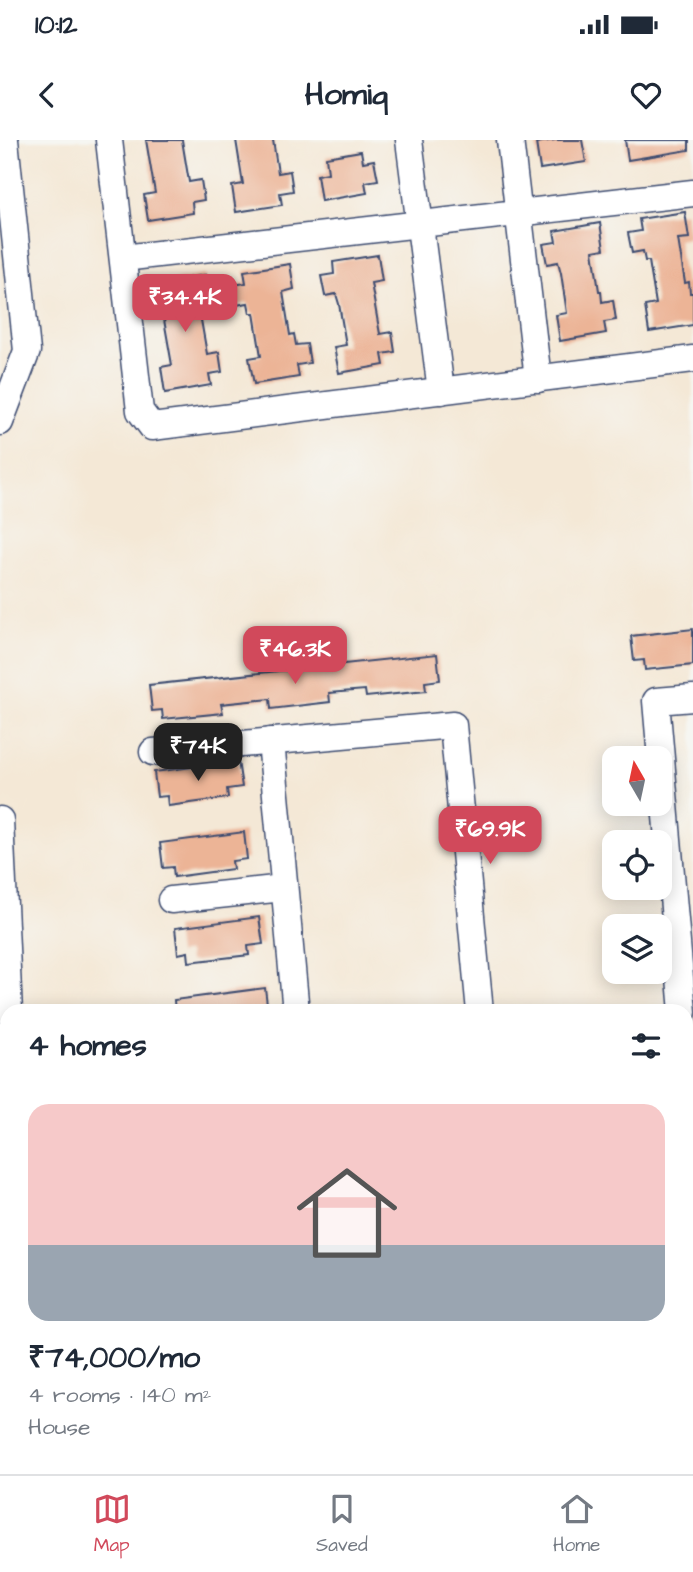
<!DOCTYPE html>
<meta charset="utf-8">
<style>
body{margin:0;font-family:"Architects Daughter",sans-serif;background:#f6f6f7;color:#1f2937;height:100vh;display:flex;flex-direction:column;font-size:26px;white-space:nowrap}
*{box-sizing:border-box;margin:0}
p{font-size:23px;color:#747a83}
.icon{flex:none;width:38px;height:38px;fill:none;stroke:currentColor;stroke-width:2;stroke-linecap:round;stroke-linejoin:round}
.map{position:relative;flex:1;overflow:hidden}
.drawer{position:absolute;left:0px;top:864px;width:693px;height:471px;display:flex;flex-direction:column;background:#fff;border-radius:21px 21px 0 0;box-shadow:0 4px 18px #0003}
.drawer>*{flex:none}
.needle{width:46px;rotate:351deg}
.controls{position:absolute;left:602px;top:606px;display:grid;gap:14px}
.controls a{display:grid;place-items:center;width:70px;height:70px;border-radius:14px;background:#fff;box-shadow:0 4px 18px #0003;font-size:35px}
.price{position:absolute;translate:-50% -60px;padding:0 16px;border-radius:14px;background:#d1495b;color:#fff;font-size:23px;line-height:46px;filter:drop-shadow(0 2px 4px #0008)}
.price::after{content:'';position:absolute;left:50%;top:42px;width:21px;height:16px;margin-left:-10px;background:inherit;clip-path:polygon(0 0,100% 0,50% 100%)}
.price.selected{background:#222;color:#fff}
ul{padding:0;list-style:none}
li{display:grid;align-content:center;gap:14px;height:371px;padding:0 28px}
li+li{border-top:2px solid #e0e1e3}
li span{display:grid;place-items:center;height:217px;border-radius:21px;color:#555}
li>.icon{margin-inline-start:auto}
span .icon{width:126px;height:126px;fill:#fffc;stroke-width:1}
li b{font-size:30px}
h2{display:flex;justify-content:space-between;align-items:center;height:84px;padding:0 28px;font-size:30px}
.status{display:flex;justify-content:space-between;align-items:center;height:49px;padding:0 35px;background:#fff;direction:ltr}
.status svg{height:19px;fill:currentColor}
header{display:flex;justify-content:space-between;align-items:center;height:91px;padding:0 28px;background:#fff;font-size:32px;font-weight:700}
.tabs{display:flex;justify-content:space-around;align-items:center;height:98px;border-top:2px solid #e0e1e3;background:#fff;font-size:19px;color:#747a83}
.tabs a{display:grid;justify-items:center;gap:4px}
.tabs .selected{color:#d1495b}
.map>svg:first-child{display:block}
.building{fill:#ecb496}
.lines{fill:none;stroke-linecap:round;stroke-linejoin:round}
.street-casing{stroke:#3c4b70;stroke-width:29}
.street{stroke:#fff;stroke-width:26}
</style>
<div class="status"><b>10:12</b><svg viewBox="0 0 49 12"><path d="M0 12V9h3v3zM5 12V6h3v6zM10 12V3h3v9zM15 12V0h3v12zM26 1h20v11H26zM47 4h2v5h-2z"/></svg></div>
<header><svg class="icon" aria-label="back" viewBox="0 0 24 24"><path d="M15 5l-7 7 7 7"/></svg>Homiq<svg class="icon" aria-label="heart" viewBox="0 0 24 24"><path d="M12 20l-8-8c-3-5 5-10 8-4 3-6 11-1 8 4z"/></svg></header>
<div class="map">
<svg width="693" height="1334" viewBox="0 0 693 1334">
<rect width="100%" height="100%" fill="#f6f6f2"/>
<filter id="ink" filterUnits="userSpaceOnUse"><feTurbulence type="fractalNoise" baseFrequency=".0143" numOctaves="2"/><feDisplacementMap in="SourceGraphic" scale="14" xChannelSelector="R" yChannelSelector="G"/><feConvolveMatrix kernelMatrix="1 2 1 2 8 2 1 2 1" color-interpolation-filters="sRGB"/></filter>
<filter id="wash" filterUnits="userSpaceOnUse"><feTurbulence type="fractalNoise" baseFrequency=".00686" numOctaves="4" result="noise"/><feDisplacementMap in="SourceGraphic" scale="28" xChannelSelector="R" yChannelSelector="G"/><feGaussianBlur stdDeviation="1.57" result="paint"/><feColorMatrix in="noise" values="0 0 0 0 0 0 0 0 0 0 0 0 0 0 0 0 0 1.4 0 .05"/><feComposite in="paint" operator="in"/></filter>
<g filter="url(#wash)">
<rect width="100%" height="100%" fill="#f4e8d6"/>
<g id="blocks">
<g class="building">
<path d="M 146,0 L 182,0 L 189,42 L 201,40 L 204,60 L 192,62 L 193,73 L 148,80 L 144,55 L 155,53 Z"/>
<path d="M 236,0 L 273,0 L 278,33 L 290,31 L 293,51 L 280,53 L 282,65 L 236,72 L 232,46 L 243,44 Z"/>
<path d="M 555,0 L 582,0 L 586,22 L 540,29 L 536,3 Z"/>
<path d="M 625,0 L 689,0 L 689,10 L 628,20 Z"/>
<path d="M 361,11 L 363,22 L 374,20 L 378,40 L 365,42 L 367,53 L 321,61 L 317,35 L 328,33 L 326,17 Z"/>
<path d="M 685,72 L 689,98 L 678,99 L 685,143 L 689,142 L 690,153 L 693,153 L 693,185 L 649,192 L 645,166 L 656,164 L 649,121 L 645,121 L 643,111 L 632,113 L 628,93 L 641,91 L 639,79 Z"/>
<path d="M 600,83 L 604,109 L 593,111 L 599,151 L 601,151 L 602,162 L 613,160 L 616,180 L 604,182 L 606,193 L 560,201 L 556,175 L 567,173 L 561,133 L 558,122 L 547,124 L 543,104 L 556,102 L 554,91 Z"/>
<path d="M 378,115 L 382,141 L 371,143 L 378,183 L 380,194 L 392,192 L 395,212 L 382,214 L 384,225 L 339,233 L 334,207 L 346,205 L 339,164 L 336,154 L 325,156 L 321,136 L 334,134 L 333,122 Z"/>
<path d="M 290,124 L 294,149 L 283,152 L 290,195 L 294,194 L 296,205 L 307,204 L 310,223 L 297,225 L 299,237 L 254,244 L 249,218 L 261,216 L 254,173 L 250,173 L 248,163 L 236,165 L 233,145 L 246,143 L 244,131 Z"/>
<path d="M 205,135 L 209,161 L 198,163 L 207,214 L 219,212 L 222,232 L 209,234 L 211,245 L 165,253 L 161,227 L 172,225 L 163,174 L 151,176 L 148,156 L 161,154 L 159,143 Z"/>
<path d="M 693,489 L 693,525 L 645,530 L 644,520 L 634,521 L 631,496 Z"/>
<path d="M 437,514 L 440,540 L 425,542 L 426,551 L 366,557 L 365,550 L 329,553 L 330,562 L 271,569 L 270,559 L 221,564 L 223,573 L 163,579 L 162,570 L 152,571 L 149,545 Z"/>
<path d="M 238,621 L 242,647 L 227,649 L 228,658 L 168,666 L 167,656 L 157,657 L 154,632 Z"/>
<path d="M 244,692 L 247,719 L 232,721 L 233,729 L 174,737 L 173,727 L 163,728 L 160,703 Z"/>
<path d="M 259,777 L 263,804 L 248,806 L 249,815 L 189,822 L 188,812 L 178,814 L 175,788 Z"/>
<path d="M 265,848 L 268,872 L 175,872 L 174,860 Z"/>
</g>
</g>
</g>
<g filter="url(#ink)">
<use href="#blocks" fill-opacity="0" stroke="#3c4b70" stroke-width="2"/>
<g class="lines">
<g class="street-casing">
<g id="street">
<path d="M 109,0 L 140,271 L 152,287 L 693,219"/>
<path d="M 409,0 L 441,251"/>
<path d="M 510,0 L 538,239"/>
<path d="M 123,118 L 693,53"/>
<path d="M 0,282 L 27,211 L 5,0"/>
<path d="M 271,601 L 296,872"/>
<path d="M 153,612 L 453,585 L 480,872"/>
<path d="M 0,680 L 9,872"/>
<path d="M 171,760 L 284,748"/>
<path d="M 683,872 L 656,561 L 693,558"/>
<path d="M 692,1033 L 693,1033"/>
<path d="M 0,1223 L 7,1227"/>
<path d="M 686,1304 L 693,1303"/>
<path d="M 311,1334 L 312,1328"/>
<path d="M 377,1334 L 436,1328"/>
</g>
</g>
<use href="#street" class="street"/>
</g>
</g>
</svg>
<div class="controls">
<a><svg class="needle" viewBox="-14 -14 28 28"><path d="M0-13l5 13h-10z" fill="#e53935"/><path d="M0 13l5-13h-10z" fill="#747a83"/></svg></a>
<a><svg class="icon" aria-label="locate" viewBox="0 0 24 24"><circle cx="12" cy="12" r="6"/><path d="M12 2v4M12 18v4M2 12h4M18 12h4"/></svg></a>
<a><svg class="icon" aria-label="layers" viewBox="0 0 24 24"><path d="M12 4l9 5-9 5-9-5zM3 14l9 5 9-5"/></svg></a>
</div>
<b class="price" style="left:185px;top:194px">₹34.4K</b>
<b class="price" style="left:295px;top:546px">₹46.3K</b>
<b class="price selected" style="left:198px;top:643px">₹74K</b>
<b class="price" style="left:490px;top:726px">₹69.9K</b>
<section class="drawer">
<h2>4 homes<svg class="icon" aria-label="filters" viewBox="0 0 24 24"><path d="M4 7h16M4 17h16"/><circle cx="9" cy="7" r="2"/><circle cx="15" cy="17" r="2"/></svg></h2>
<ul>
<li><span style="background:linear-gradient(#f6c9c9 65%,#9aa5b1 0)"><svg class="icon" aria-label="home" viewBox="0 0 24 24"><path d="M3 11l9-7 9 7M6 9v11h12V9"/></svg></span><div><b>₹74,000/mo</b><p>4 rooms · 140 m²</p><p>House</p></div></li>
</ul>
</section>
</div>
<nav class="tabs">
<a class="selected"><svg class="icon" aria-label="map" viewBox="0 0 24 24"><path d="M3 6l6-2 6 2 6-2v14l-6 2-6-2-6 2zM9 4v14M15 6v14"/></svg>Map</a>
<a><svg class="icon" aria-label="saved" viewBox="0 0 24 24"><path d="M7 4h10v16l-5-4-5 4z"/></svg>Saved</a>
<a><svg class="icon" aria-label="home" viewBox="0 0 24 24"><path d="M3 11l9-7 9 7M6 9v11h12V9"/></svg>Home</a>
</nav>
